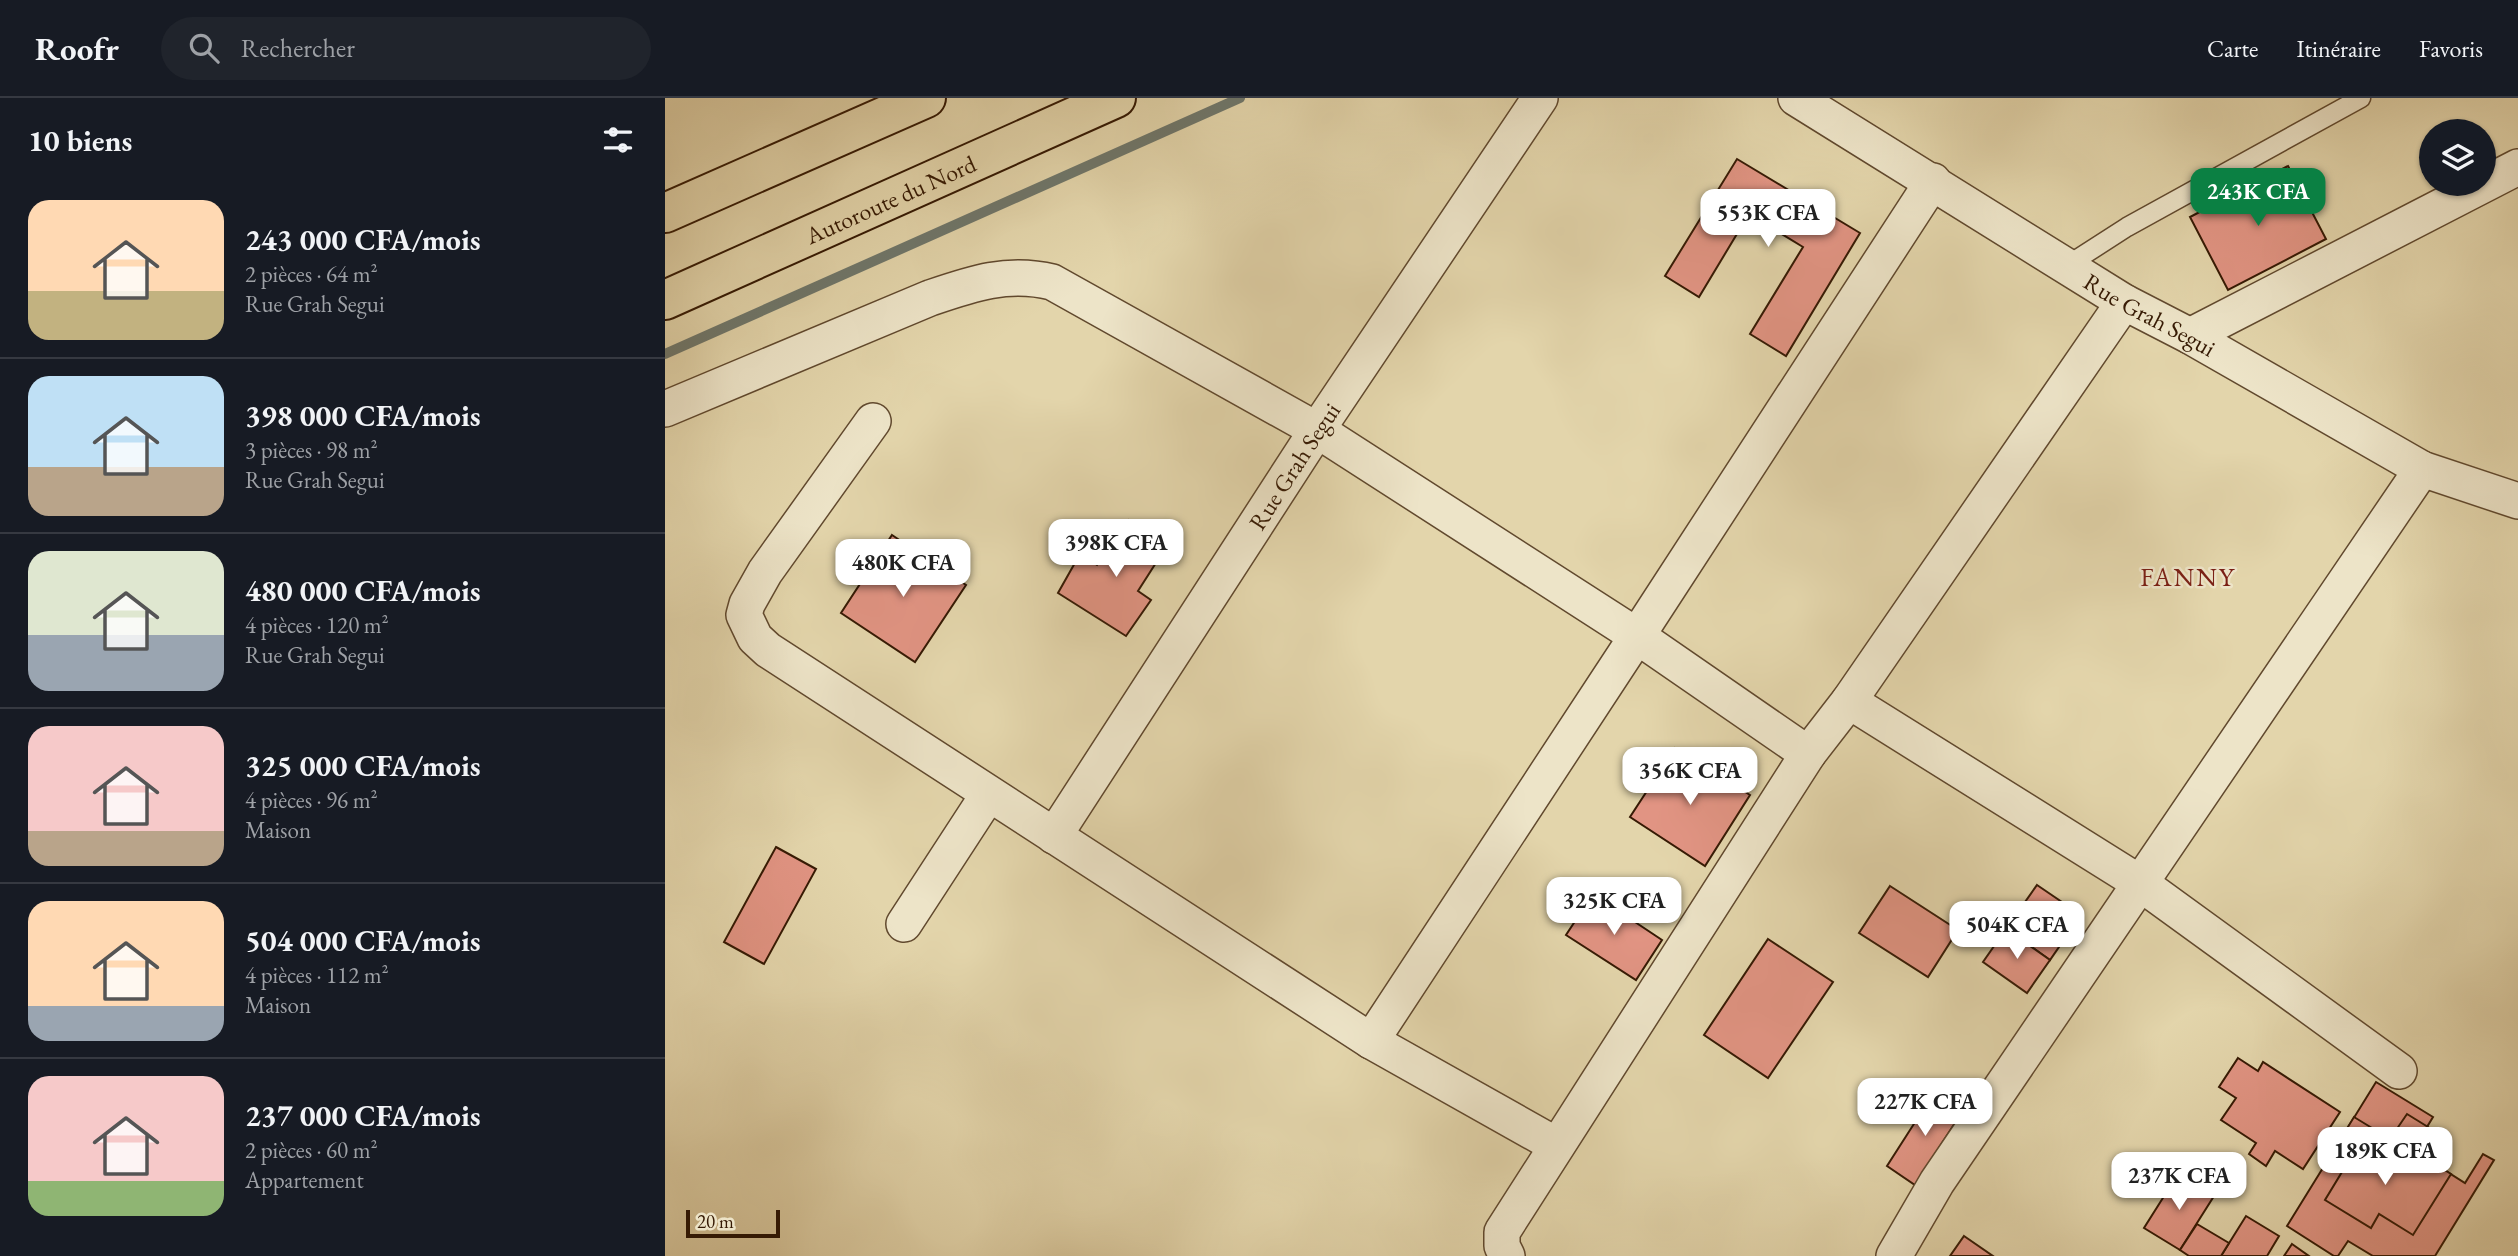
<!DOCTYPE html>
<html lang="fr">
<meta charset="utf-8">
<style>
body{margin:0;font-family:"EB Garamond",serif;background:#20242c;color:#f1f3f6;height:100vh;display:flex;flex-direction:column;font-size:26px;white-space:nowrap}
*{box-sizing:border-box;margin:0}
p{font-size:23px;color:#9ea1a6}
.icon{flex:none;width:38px;height:38px;fill:none;stroke:currentColor;stroke-width:2;stroke-linecap:round;stroke-linejoin:round}
.map{position:relative;flex:1;overflow:hidden}
.side{display:flex;flex-direction:column;background:#171b24;width:665px}
.side>*{flex:none}
.buttons{position:absolute;left:1754px;top:21px;display:grid;gap:14px}
.buttons a{display:grid;place-items:center;width:77px;height:77px;border-radius:50%;background:#171b24;box-shadow:0 2px 5px #0004;font-size:35px}
.scale{position:absolute;left:21px;bottom:18px;width:94px;box-sizing:border-box;padding-left:7px;border:4px solid #361a04;border-top:0;font-size:19px;line-height:24px;white-space:nowrap;color:#361a04;-webkit-text-stroke:5px #ede4c8;paint-order:stroke}
.price{position:absolute;translate:-50% -60px;padding:0 16px;border-radius:14px;background:#fff;color:#222;font-size:23px;line-height:46px;filter:drop-shadow(0 2px 4px #0008)}
.price::after{content:'';position:absolute;left:50%;top:42px;width:21px;height:16px;margin-left:-10px;background:inherit;clip-path:polygon(0 0,100% 0,50% 100%)}
.price.current{background:#0b8043;color:#fff}
ul{padding:0;list-style:none}
li{display:flex;align-items:center;gap:21px;height:175px;padding:0 28px}
li+li{border-top:2px solid #363941}
li span{display:grid;place-items:center;flex:none;width:196px;height:140px;border-radius:21px;color:#555}
li>.icon{margin-inline-start:auto}
span .icon{width:84px;height:84px;fill:#fffc;stroke-width:1}
li b{font-size:30px}
h2{display:flex;justify-content:space-between;align-items:center;height:84px;padding:0 28px;font-size:30px}
header{display:flex;align-items:center;gap:42px;box-sizing:border-box;height:98px;padding:0 35px;background:#171b24;border-bottom:2px solid #363941}
header strong{font-size:33px}
nav{display:flex;gap:38px;margin-inline-start:auto;font-size:24px}
.search{width:490px;height:63px;background:#20242c;display:flex;align-items:center;gap:18px;box-sizing:border-box;padding:0 24px;border-radius:38px;color:#9ea1a6;font-size:26px}
main{display:flex;flex:1;min-height:0}
.map>svg:first-child{display:block}
.lines{fill:none;stroke-linecap:round;stroke-linejoin:round}
.stream{stroke:#70786c;stroke-width:10}
.building{fill:#e19483;stroke:#361a04;stroke-width:2}
.lane-casing{stroke:#61492e;stroke-width:21}
.street-casing{stroke:#61492e;stroke-width:38}
.highway-casing{stroke:#361a04;stroke-width:42}
.lane{stroke:#ede4c8;stroke-width:18}
.street{stroke:#ede4c8;stroke-width:35}
.highway{stroke:#e3d5ab;stroke-width:38}
.labels{text-anchor:middle;dominant-baseline:central;stroke-width:5;stroke-linejoin:round;paint-order:stroke}
.street-label{font-size:24px;fill:#361a04;stroke:#ede4c8}
.neighbourhood-label{font-size:26px;letter-spacing:2px;fill:#7a1f14;stroke:#ede4c8}
</style>
<header>
<strong>Roofr</strong>
<div class="search"><svg class="icon" aria-label="search" viewBox="0 0 24 24"><circle cx="10" cy="10" r="6"/><path d="M15 15l6 6"/></svg>Rechercher</div>
<nav><a>Carte</a><a>Itinéraire</a><a>Favoris</a></nav>
</header>
<main>
<section class="side">
<h2>10 biens<svg class="icon" aria-label="filters" viewBox="0 0 24 24"><path d="M4 7h16M4 17h16"/><circle cx="9" cy="7" r="2"/><circle cx="15" cy="17" r="2"/></svg></h2>
<ul>
<li><span style="background:linear-gradient(#ffd9b3 65%,#c2b280 0)"><svg class="icon" aria-label="home" viewBox="0 0 24 24"><path d="M3 11l9-7 9 7M6 9v11h12V9"/></svg></span><div><b>243 000 CFA/mois</b><p>2 pièces · 64 m²</p><p>Rue Grah Segui</p></div></li>
<li><span style="background:linear-gradient(#bfe0f5 65%,#b9a48a 0)"><svg class="icon" aria-label="home" viewBox="0 0 24 24"><path d="M3 11l9-7 9 7M6 9v11h12V9"/></svg></span><div><b>398 000 CFA/mois</b><p>3 pièces · 98 m²</p><p>Rue Grah Segui</p></div></li>
<li><span style="background:linear-gradient(#dfe7d0 60%,#9aa5b1 0)"><svg class="icon" aria-label="home" viewBox="0 0 24 24"><path d="M3 11l9-7 9 7M6 9v11h12V9"/></svg></span><div><b>480 000 CFA/mois</b><p>4 pièces · 120 m²</p><p>Rue Grah Segui</p></div></li>
<li><span style="background:linear-gradient(#f6c9c9 75%,#b9a48a 0)"><svg class="icon" aria-label="home" viewBox="0 0 24 24"><path d="M3 11l9-7 9 7M6 9v11h12V9"/></svg></span><div><b>325 000 CFA/mois</b><p>4 pièces · 96 m²</p><p>Maison</p></div></li>
<li><span style="background:linear-gradient(#ffd9b3 75%,#9aa5b1 0)"><svg class="icon" aria-label="home" viewBox="0 0 24 24"><path d="M3 11l9-7 9 7M6 9v11h12V9"/></svg></span><div><b>504 000 CFA/mois</b><p>4 pièces · 112 m²</p><p>Maison</p></div></li>
<li><span style="background:linear-gradient(#f6c9c9 75%,#8fb573 0)"><svg class="icon" aria-label="home" viewBox="0 0 24 24"><path d="M3 11l9-7 9 7M6 9v11h12V9"/></svg></span><div><b>237 000 CFA/mois</b><p>2 pièces · 60 m²</p><p>Appartement</p></div></li>
</ul>
</section>
<div class="map">
<svg width="1853" height="1158" viewBox="0 0 1853 1158">
<rect width="100%" height="100%" fill="#e3d5ab"/>
<filter id="stains"><feTurbulence type="fractalNoise" baseFrequency=".00286" numOctaves="4"/><feColorMatrix values="0 0 0 0 .2 0 0 0 0 .09 0 0 0 0 .02 0 0 0 .5 -.17"/></filter>
<radialGradient id="worn" r=".72"><stop offset=".6" stop-color="#630" stop-opacity="0"/><stop offset="1" stop-color="#630" stop-opacity=".3"/></radialGradient>
<g class="lines">
<path class="stream" d="M 0,256 L 575,0"/>
</g>
<g class="building">
<path d="M 1072,61 L 1195,135 L 1121,258 L 1085,236 L 1138,149 L 1084,116 L 1034,199 L 1000,178 Z"/>
<path d="M 1623,68 L 1661,141 L 1563,192 L 1525,119 Z"/>
<path d="M 464,422 L 503,446 L 473,493 L 486,502 L 461,538 L 393,495 L 415,456 L 432,467 Z"/>
<path d="M 227,437 L 301,487 L 250,564 L 176,515 Z"/>
<path d="M 1010,650 L 1085,697 L 1040,768 L 965,719 Z"/>
<path d="M 111,749 L 151,771 L 99,866 L 59,844 Z"/>
<path d="M 1372,787 L 1416,817 L 1385,862 L 1341,831 Z"/>
<path d="M 1225,788 L 1293,832 L 1263,879 L 1194,835 Z"/>
<path d="M 928,796 L 997,842 L 971,882 L 901,837 Z"/>
<path d="M 1341,831 L 1385,862 L 1362,895 L 1318,864 Z"/>
<path d="M 1103,841 L 1168,884 L 1103,980 L 1039,937 Z"/>
<path d="M 1573,960 L 1593,973 L 1598,964 L 1675,1014 L 1638,1071 L 1610,1053 L 1601,1068 L 1584,1056 L 1591,1045 L 1556,1022 L 1571,1000 L 1554,989 Z"/>
<path d="M 1711,984 L 1768,1019 L 1748,1052 L 1800,1085 L 1818,1056 L 1829,1062 L 1770,1158 L 1708,1158 L 1683,1143 L 1673,1158 L 1669,1158 L 1622,1128 Z"/>
<path d="M 1270,993 L 1299,1011 L 1250,1087 L 1222,1068 Z"/>
<path d="M 1742,1016 L 1763,1029 L 1748,1052 L 1786,1076 L 1748,1137 L 1714,1116 L 1706,1130 L 1660,1102 L 1683,1064 L 1667,1055 L 1689,1019 L 1725,1041 Z"/>
<path d="M 1513,1076 L 1549,1098 L 1515,1152 L 1479,1130 Z"/>
<path d="M 1581,1118 L 1614,1138 L 1602,1158 L 1556,1158 Z"/>
<path d="M 1532,1126 L 1564,1145 L 1556,1158 L 1524,1158 L 1515,1152 Z"/>
<path d="M 1299,1138 L 1328,1158 L 1285,1158 Z"/>
<path d="M 1627,1146 L 1644,1158 L 1619,1158 Z"/>
</g>
<g class="lines">
<g class="lane-casing">
<path id="lane" d="M 1403,167 L 1462,129 L 1696,0"/>
</g>
<g class="street-casing">
<g id="street">
<path id="s1" d="M 1131,0 L 1459,204 L 1525,238 L 1757,371 L 1853,403"/>
<path d="M 1525,238 L 1853,69"/>
<path d="M 0,311 L 265,200 C 306,186 343,173 387,184 L 652,332 L 972,538 L 1143,656"/>
<path d="M 208,323 L 100,474 L 82,506 L 79,517 L 90,540 L 103,552 L 706,943 L 891,1047"/>
<path d="M 1184,603 L 1475,785 L 1734,973"/>
<path id="s2" d="M 389,738 L 652,332 L 875,0"/>
<path d="M 239,826 L 323,697"/>
<path d="M 706,943 L 972,538 L 1268,83"/>
<path d="M 842,1158 L 837,1148 L 837,1134 L 1143,656 L 1184,603 L 1459,204"/>
<path d="M 1229,1158 L 1272,1084 L 1757,371"/>
</g>
</g>
<g class="highway-casing">
<g id="highway">
<path d="M 0,115 L 261,0"/>
<path id="s3" d="M 0,202 L 451,0"/>
</g>
</g>
<use href="#lane" class="lane"/>
<use href="#street" class="street"/>
<use href="#highway" class="highway"/>
</g>
<g class="labels">
<g class="street-label">
<text stroke="none"><textPath href="#s3" startOffset="247">Autoroute du Nord</textPath></text>
<text stroke="none"><textPath href="#s1" startOffset="415">Rue Grah Segui</textPath></text>
<text stroke="none"><textPath href="#s2" startOffset="441">Rue Grah Segui</textPath></text>
</g>
<g class="neighbourhood-label">
<text x="1523" y="479">FANNY</text>
</g>
</g>
<rect width="100%" height="100%" filter="url(#stains)"/>
<rect width="100%" height="100%" fill="url(#worn)"/>
</svg>
<div class="buttons">
<a><svg class="icon" aria-label="layers" viewBox="0 0 24 24"><path d="M12 4l9 5-9 5-9-5zM3 14l9 5 9-5"/></svg></a>
</div>
<div class="scale">20 m</div>
<b class="price current" style="left:1593px;top:130px">243K CFA</b>
<b class="price" style="left:1103px;top:151px">553K CFA</b>
<b class="price" style="left:451px;top:481px">398K CFA</b>
<b class="price" style="left:238px;top:501px">480K CFA</b>
<b class="price" style="left:1025px;top:709px">356K CFA</b>
<b class="price" style="left:949px;top:839px">325K CFA</b>
<b class="price" style="left:1352px;top:863px">504K CFA</b>
<b class="price" style="left:1260px;top:1040px">227K CFA</b>
<b class="price" style="left:1720px;top:1089px">189K CFA</b>
<b class="price" style="left:1514px;top:1114px">237K CFA</b>
</div>
</main>
